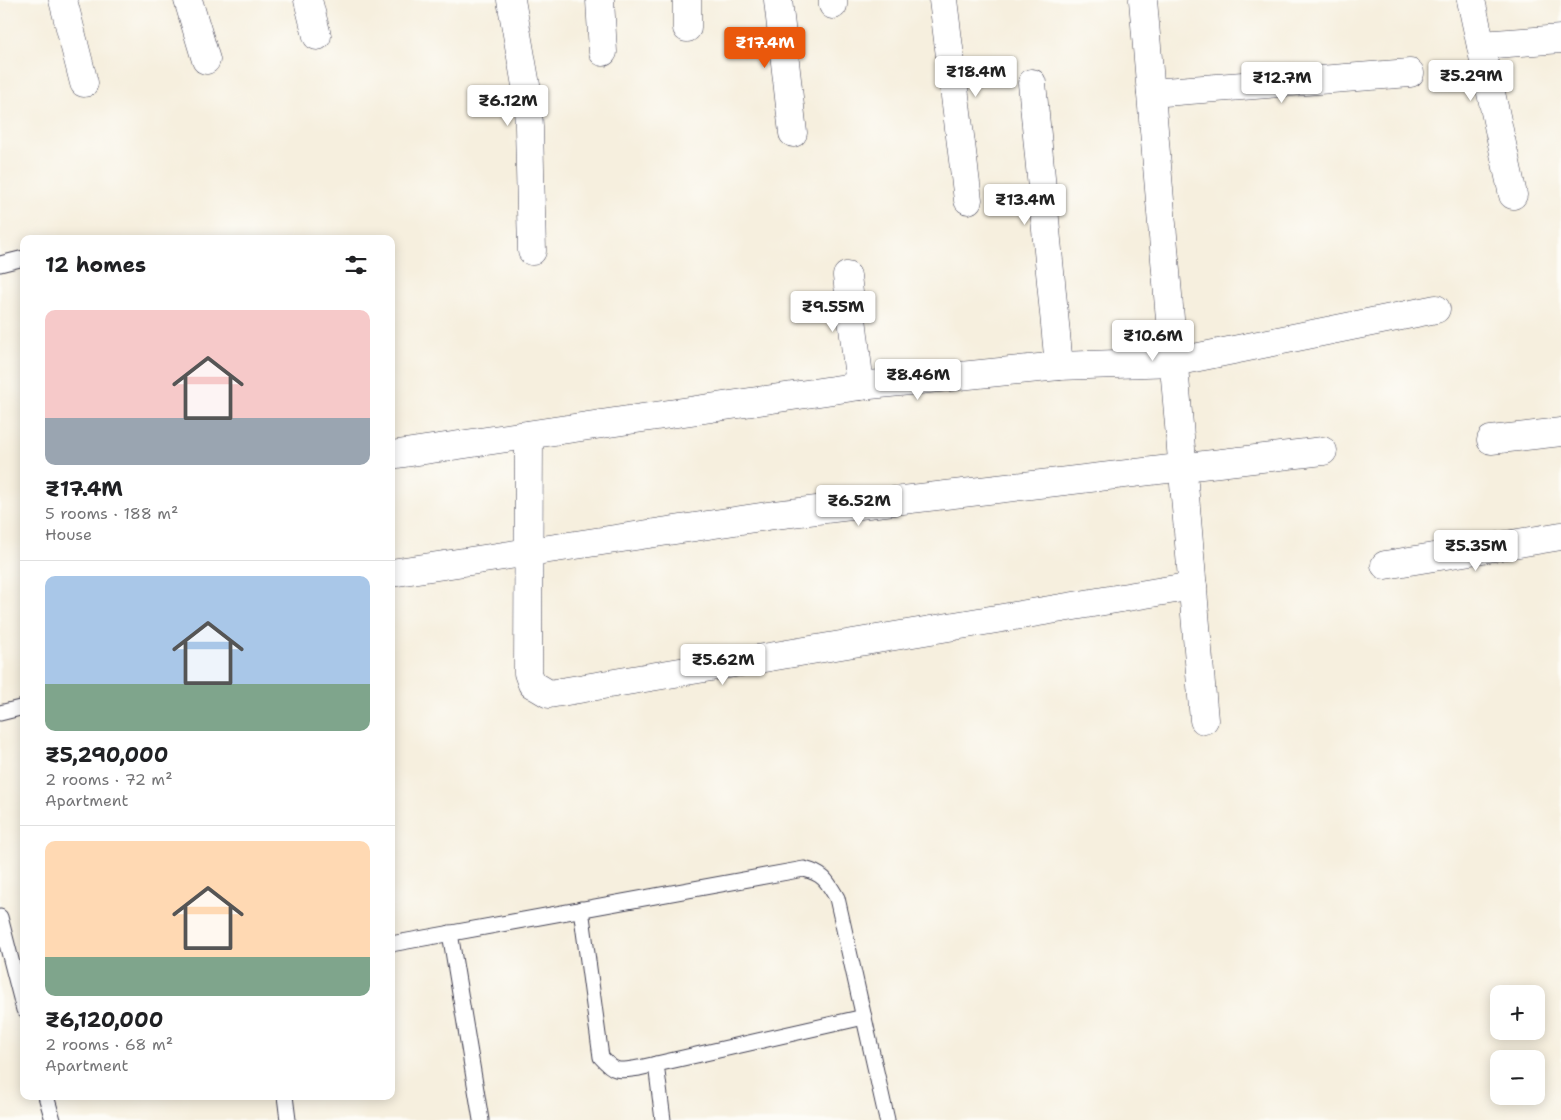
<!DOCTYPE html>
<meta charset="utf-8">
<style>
body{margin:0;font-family:"Shantell Sans",sans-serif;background:#f2f2f2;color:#202124;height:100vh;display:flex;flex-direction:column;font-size:19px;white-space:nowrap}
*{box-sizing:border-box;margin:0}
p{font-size:16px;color:#757577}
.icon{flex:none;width:28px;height:28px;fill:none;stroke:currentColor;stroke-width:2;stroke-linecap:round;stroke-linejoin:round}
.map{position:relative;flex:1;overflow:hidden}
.sheet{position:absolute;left:20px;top:235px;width:375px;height:865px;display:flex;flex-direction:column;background:#fff;border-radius:10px;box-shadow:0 2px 12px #0003}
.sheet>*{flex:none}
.fabs{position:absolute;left:1490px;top:985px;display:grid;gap:10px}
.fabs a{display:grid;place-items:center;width:55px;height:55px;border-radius:10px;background:#fff;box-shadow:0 2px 12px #0003;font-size:25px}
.price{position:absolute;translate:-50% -42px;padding:0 11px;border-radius:5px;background:#fff;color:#222;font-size:16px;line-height:32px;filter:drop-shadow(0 1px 2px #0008)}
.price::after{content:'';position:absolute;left:50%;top:30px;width:15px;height:11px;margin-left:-8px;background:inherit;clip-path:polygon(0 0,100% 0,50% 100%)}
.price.current{background:#ea580c;color:#fff}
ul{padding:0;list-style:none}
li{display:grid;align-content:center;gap:10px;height:265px;padding:0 25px}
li+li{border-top:1px solid #e0e0e0}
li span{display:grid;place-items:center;height:155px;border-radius:10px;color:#555}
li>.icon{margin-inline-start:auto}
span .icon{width:90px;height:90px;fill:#fffc;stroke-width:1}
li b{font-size:21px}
h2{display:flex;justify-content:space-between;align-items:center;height:60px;padding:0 25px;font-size:21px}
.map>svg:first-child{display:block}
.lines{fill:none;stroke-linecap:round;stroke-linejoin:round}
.service-casing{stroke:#424153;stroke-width:17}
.minor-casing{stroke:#424153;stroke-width:29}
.service{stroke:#fff;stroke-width:15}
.minor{stroke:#fff;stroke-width:28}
</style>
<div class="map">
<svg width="1561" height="1120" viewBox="0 0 1561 1120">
<rect width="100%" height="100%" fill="#fdfcf7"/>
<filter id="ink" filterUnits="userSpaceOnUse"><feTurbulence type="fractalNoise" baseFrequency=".02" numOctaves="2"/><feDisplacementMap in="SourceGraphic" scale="10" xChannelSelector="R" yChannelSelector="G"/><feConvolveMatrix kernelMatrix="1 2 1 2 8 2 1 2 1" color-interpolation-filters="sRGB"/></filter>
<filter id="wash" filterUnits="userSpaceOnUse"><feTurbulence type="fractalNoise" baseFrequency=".0096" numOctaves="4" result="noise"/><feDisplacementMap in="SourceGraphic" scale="20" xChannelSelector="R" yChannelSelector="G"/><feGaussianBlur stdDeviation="1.12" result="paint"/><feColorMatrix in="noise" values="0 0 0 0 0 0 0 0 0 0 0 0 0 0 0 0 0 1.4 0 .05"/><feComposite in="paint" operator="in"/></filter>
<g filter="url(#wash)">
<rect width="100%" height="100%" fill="#f6efde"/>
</g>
<g filter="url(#ink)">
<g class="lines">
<g class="service-casing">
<g id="service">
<path d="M 0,264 L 24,258"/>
<path d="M 0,713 L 24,707"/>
<path d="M 581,909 L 601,1057 C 615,1073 619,1071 639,1068 L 864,1017"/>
<path d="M 0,917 L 24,1010"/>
<path d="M 450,933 L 481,1120"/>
<path d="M 391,944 L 804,869 C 824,874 827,881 837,898 L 887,1120"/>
<path d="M 656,1064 L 663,1120"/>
<path d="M 46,1096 L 53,1120"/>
<path d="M 285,1096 L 288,1120"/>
</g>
</g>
<g class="minor-casing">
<g id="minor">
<path d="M 63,0 L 84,83"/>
<path d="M 188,0 L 206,60"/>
<path d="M 308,0 L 317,36"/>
<path d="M 511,0 L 527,91 L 529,127 L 532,251"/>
<path d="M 600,0 L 603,52"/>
<path d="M 687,0 L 687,28"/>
<path d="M 778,0 L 793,133"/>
<path d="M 833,0 L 833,5"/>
<path d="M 943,0 L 968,200"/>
<path d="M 1143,0 L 1204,720"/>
<path d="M 1471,0 L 1513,195"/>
<path d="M 1481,45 L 1561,39"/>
<path d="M 1032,83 L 1059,366"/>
<path d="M 1151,93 L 1410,73"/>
<path d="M 847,276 L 860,386"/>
<path d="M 529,435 L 528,673 L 532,684 L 549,694 L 1193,586"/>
<path d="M 1491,440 L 1561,432"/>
<path d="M 391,455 L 860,386 L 1059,366 L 1174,362 L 1436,309"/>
<path d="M 1385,565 L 1561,536"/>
<path d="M 391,573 L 774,515 L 1323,451"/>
</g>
</g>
<use href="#service" class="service"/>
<use href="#minor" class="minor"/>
</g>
</g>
</svg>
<div class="fabs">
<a>+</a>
<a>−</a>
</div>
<b class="price current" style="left:765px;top:69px">₹17.4M</b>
<b class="price" style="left:976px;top:98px">₹18.4M</b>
<b class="price" style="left:1471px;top:102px">₹5.29M</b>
<b class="price" style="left:1282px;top:104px">₹12.7M</b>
<b class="price" style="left:508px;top:127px">₹6.12M</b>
<b class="price" style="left:1025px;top:226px">₹13.4M</b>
<b class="price" style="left:833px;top:333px">₹9.55M</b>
<b class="price" style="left:1153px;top:362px">₹10.6M</b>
<b class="price" style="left:918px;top:401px">₹8.46M</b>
<b class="price" style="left:859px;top:527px">₹6.52M</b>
<b class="price" style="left:1476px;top:572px">₹5.35M</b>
<b class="price" style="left:723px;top:686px">₹5.62M</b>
<section class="sheet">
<h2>12 homes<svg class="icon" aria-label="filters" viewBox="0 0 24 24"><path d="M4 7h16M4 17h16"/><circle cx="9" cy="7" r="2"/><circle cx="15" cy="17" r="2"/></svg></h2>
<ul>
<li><span style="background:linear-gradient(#f6c9c9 70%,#9aa5b1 0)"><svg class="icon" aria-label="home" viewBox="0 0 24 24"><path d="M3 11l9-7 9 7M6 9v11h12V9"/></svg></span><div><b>₹17.4M</b><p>5 rooms · 188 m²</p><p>House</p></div></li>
<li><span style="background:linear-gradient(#a9c7e8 70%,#7fa58c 0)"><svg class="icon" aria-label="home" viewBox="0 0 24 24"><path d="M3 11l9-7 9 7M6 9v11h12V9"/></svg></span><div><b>₹5,290,000</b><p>2 rooms · 72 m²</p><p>Apartment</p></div></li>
<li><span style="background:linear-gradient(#ffd9b3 75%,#7fa58c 0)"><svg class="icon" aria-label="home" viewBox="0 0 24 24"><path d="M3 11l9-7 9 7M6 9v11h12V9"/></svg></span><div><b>₹6,120,000</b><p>2 rooms · 68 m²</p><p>Apartment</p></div></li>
</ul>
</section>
</div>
